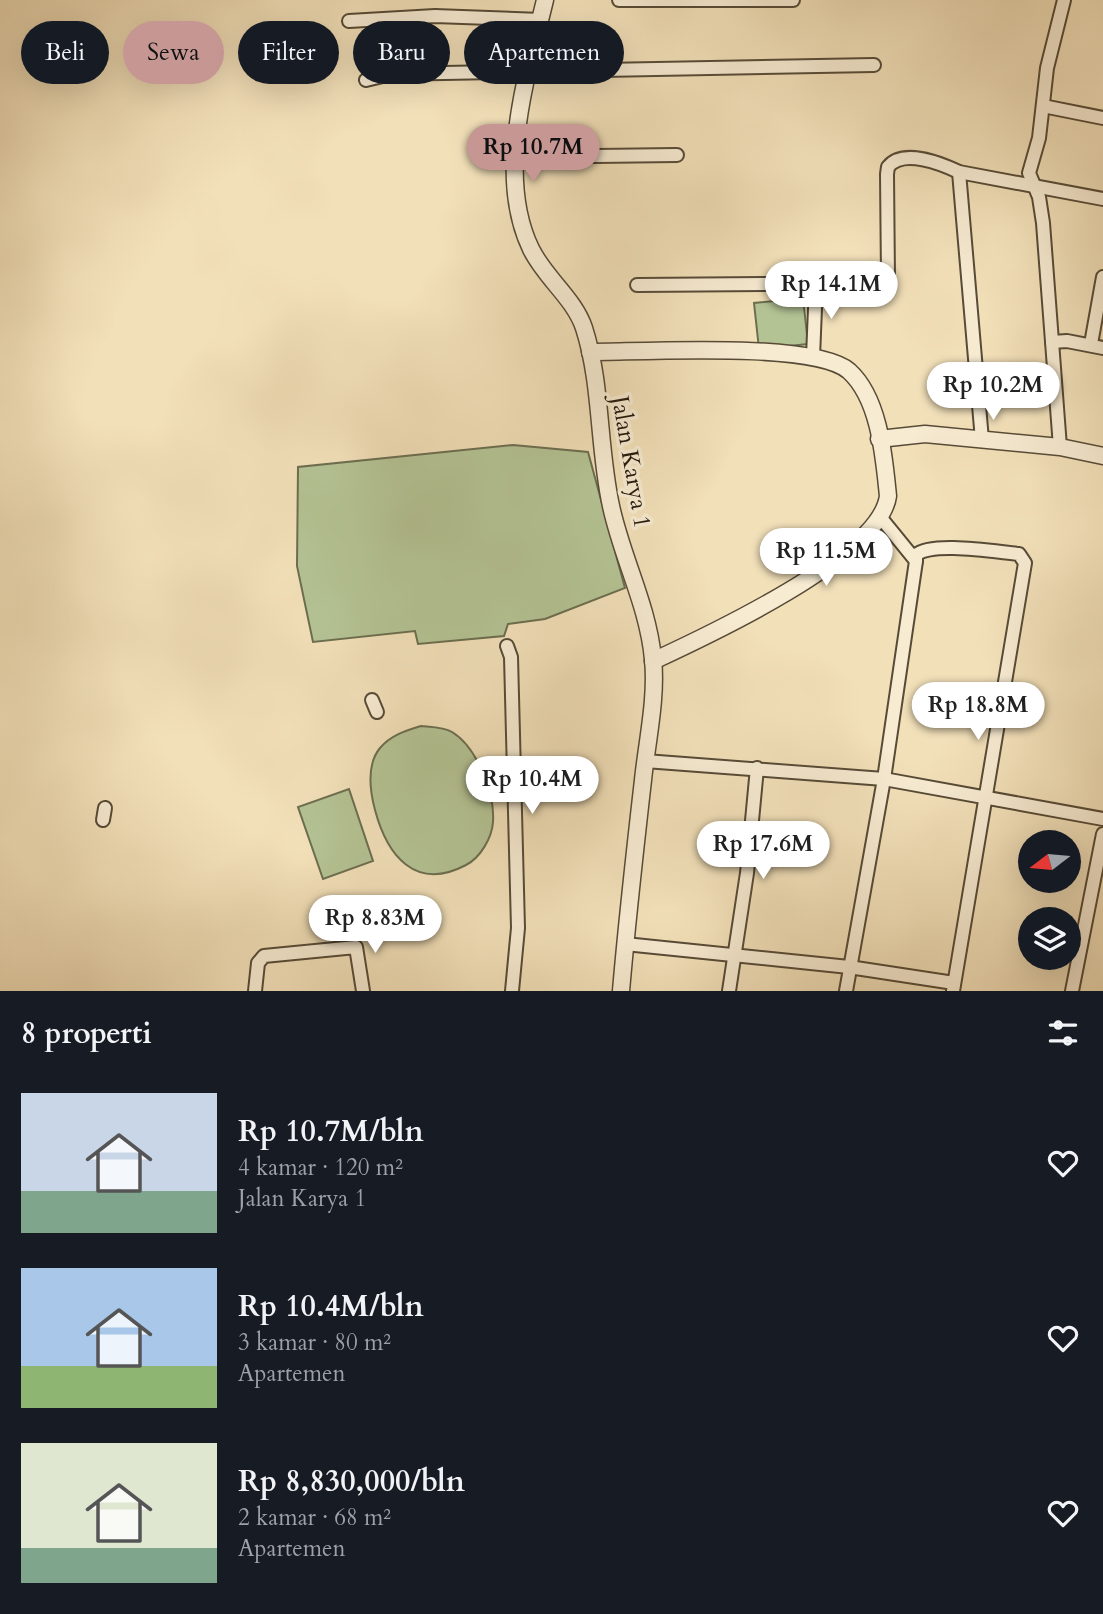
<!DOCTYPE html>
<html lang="id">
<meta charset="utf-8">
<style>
body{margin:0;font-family:Cardo,serif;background:#20242c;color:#f1f3f6;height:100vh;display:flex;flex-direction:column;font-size:26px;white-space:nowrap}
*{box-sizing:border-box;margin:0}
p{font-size:23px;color:#9ea1a6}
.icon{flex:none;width:38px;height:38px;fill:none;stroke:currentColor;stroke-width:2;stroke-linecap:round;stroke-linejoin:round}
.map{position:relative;height:991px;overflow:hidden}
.drawer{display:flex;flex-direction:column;background:#171b24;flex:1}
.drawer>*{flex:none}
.hud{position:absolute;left:21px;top:21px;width:700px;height:63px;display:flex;gap:14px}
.needle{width:46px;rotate:254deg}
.tools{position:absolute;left:1018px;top:830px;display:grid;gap:14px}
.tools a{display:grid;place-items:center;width:63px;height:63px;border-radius:50%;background:#171b24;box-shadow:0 7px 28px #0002;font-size:35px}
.price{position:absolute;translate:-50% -60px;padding:0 16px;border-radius:24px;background:#fff;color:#222;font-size:23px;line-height:46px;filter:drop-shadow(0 2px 4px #0008)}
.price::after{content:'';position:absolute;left:50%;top:42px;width:21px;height:16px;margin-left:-10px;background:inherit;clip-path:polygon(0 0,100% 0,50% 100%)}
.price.selected{background:#c59692;color:#111}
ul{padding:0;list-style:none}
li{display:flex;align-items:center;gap:21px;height:175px;padding:0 21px}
li span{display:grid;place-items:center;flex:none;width:196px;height:140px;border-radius:0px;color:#555}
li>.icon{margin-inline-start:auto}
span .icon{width:84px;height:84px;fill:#fffc;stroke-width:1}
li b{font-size:30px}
h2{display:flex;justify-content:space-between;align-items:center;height:84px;padding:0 21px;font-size:30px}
.chip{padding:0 24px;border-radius:32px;background:#171b24;box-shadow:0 7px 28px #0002;font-size:24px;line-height:63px}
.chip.selected{background:#c59692;color:#111}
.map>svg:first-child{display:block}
.green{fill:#b4c394;stroke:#6c6e50;stroke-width:2}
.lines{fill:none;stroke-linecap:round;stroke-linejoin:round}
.minor-casing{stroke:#574b37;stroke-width:16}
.tertiary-casing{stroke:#574b37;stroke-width:19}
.minor{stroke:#f7ebd2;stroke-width:12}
.tertiary{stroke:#f7ebd2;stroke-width:16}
.labels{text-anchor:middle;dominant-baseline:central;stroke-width:7;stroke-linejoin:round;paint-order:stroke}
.street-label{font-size:24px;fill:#23190c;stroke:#f7ebd2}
</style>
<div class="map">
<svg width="1103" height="991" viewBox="0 0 1103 991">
<rect width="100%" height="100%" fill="#f2e0b9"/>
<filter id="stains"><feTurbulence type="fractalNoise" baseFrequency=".00286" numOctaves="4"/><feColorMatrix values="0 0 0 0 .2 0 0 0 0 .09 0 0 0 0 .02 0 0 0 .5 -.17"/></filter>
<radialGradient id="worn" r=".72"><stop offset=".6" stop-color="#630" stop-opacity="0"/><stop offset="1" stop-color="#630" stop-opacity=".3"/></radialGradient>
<g class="green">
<path d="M 803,298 L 808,344 L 759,349 L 754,303 Z"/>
<path d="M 513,445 L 588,452 L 625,588 L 545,619 L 508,624 L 504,636 L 418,644 L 415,631 L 313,642 L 297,566 L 298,467 Z"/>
<path d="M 421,726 C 431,727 444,727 452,732 C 477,747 495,794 493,822 C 492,838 480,858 466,865 C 415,892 387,855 375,810 C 370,791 366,765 380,748 C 391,735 405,731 421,726 Z"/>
<path d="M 349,789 L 373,861 L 323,879 L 298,807 Z"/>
</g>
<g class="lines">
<g class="minor-casing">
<g id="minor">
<path d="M 619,0 L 793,0"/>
<path d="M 349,21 L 435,16 L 541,20"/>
<path d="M 366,80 L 391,74 L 874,65"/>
<path d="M 1043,106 L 1103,118"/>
<path d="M 514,157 L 677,155"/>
<path d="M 959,172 L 982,440"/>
<path d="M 637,285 L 884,283 L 888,278 L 887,174 L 888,167 C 903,148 942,164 959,172 L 1103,199"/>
<path d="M 1052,342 L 1067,341 L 1103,348"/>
<path d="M 1091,344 L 1103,277"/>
<path d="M 813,357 L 816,284"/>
<path d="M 1060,447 L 1043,223 L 1039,197 L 1029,173 L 1039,138 L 1047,68 L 1064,0"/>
<path d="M 916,561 L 916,555 C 932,541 996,552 1019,554 L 1025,563 L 953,991"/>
<path d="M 507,646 L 511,657 L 518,928 L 512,991"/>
<path d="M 372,700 L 377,712"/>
<path d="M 645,761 L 884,779 L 1103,819"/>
<path d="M 103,820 L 105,808"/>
<path d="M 625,944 L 849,967 L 954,983"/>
<path d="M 255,991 L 258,963 L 264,956 L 356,947 L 363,991"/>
<path d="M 729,991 L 747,873 L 757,768"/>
<path d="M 846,991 L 884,779 L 916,561 L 881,518"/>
<path d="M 1072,991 L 1103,834"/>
</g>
</g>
<g class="tertiary-casing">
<g id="tertiary">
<path d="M 545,0 C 527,75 495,175 531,249 C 545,278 574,298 584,328 C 602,384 598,447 611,506 C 622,558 648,605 653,659 C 657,698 647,741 643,780 C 635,850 627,921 621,991"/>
<path d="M 590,352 C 641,352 814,341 849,371 C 880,399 884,458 888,496 C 880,556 707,636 653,661"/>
<path d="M 879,439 L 925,434 L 1060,447 L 1103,456"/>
</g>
</g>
<use href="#minor" class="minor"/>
<use href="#tertiary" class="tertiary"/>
</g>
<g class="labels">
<g class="street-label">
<text transform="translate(631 462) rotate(80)">Jalan Karya 1</text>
</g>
</g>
<rect width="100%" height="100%" filter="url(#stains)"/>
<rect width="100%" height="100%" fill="url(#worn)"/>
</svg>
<div class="tools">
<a><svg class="needle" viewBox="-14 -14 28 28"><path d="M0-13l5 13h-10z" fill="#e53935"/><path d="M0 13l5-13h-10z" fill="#9ea1a6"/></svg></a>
<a><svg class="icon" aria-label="layers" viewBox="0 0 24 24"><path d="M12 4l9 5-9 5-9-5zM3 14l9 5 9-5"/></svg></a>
</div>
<b class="price selected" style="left:533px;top:184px">Rp 10.7M</b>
<b class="price" style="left:831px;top:321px">Rp 14.1M</b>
<b class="price" style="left:993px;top:422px">Rp 10.2M</b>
<b class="price" style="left:826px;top:588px">Rp 11.5M</b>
<b class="price" style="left:978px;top:742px">Rp 18.8M</b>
<b class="price" style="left:532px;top:816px">Rp 10.4M</b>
<b class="price" style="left:763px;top:881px">Rp 17.6M</b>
<b class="price" style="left:375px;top:955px">Rp 8.83M</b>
<div class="hud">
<a class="chip">Beli</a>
<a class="chip selected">Sewa</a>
<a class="chip">Filter</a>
<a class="chip">Baru</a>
<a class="chip">Apartemen</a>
</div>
</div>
<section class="drawer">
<h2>8 properti<svg class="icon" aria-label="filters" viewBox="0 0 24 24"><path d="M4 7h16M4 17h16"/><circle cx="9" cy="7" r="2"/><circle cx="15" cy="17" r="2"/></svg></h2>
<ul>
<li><span style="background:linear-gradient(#c9d6e8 70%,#7fa58c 0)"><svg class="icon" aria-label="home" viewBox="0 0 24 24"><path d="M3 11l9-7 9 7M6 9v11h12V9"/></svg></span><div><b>Rp 10.7M/bln</b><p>4 kamar · 120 m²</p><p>Jalan Karya 1</p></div><svg class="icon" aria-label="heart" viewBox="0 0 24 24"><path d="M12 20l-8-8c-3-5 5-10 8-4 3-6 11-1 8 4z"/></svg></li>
<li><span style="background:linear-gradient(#a9c7e8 70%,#8fb573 0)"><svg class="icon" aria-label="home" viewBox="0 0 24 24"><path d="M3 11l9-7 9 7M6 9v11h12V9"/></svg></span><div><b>Rp 10.4M/bln</b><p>3 kamar · 80 m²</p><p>Apartemen</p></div><svg class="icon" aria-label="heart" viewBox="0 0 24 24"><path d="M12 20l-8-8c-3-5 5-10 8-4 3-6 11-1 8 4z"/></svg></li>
<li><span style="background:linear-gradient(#dfe7d0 75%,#7fa58c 0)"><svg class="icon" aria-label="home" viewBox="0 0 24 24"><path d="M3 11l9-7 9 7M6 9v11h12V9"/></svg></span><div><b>Rp 8,830,000/bln</b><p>2 kamar · 68 m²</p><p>Apartemen</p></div><svg class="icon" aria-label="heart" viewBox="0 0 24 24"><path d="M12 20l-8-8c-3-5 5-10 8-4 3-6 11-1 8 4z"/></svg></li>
</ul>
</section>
